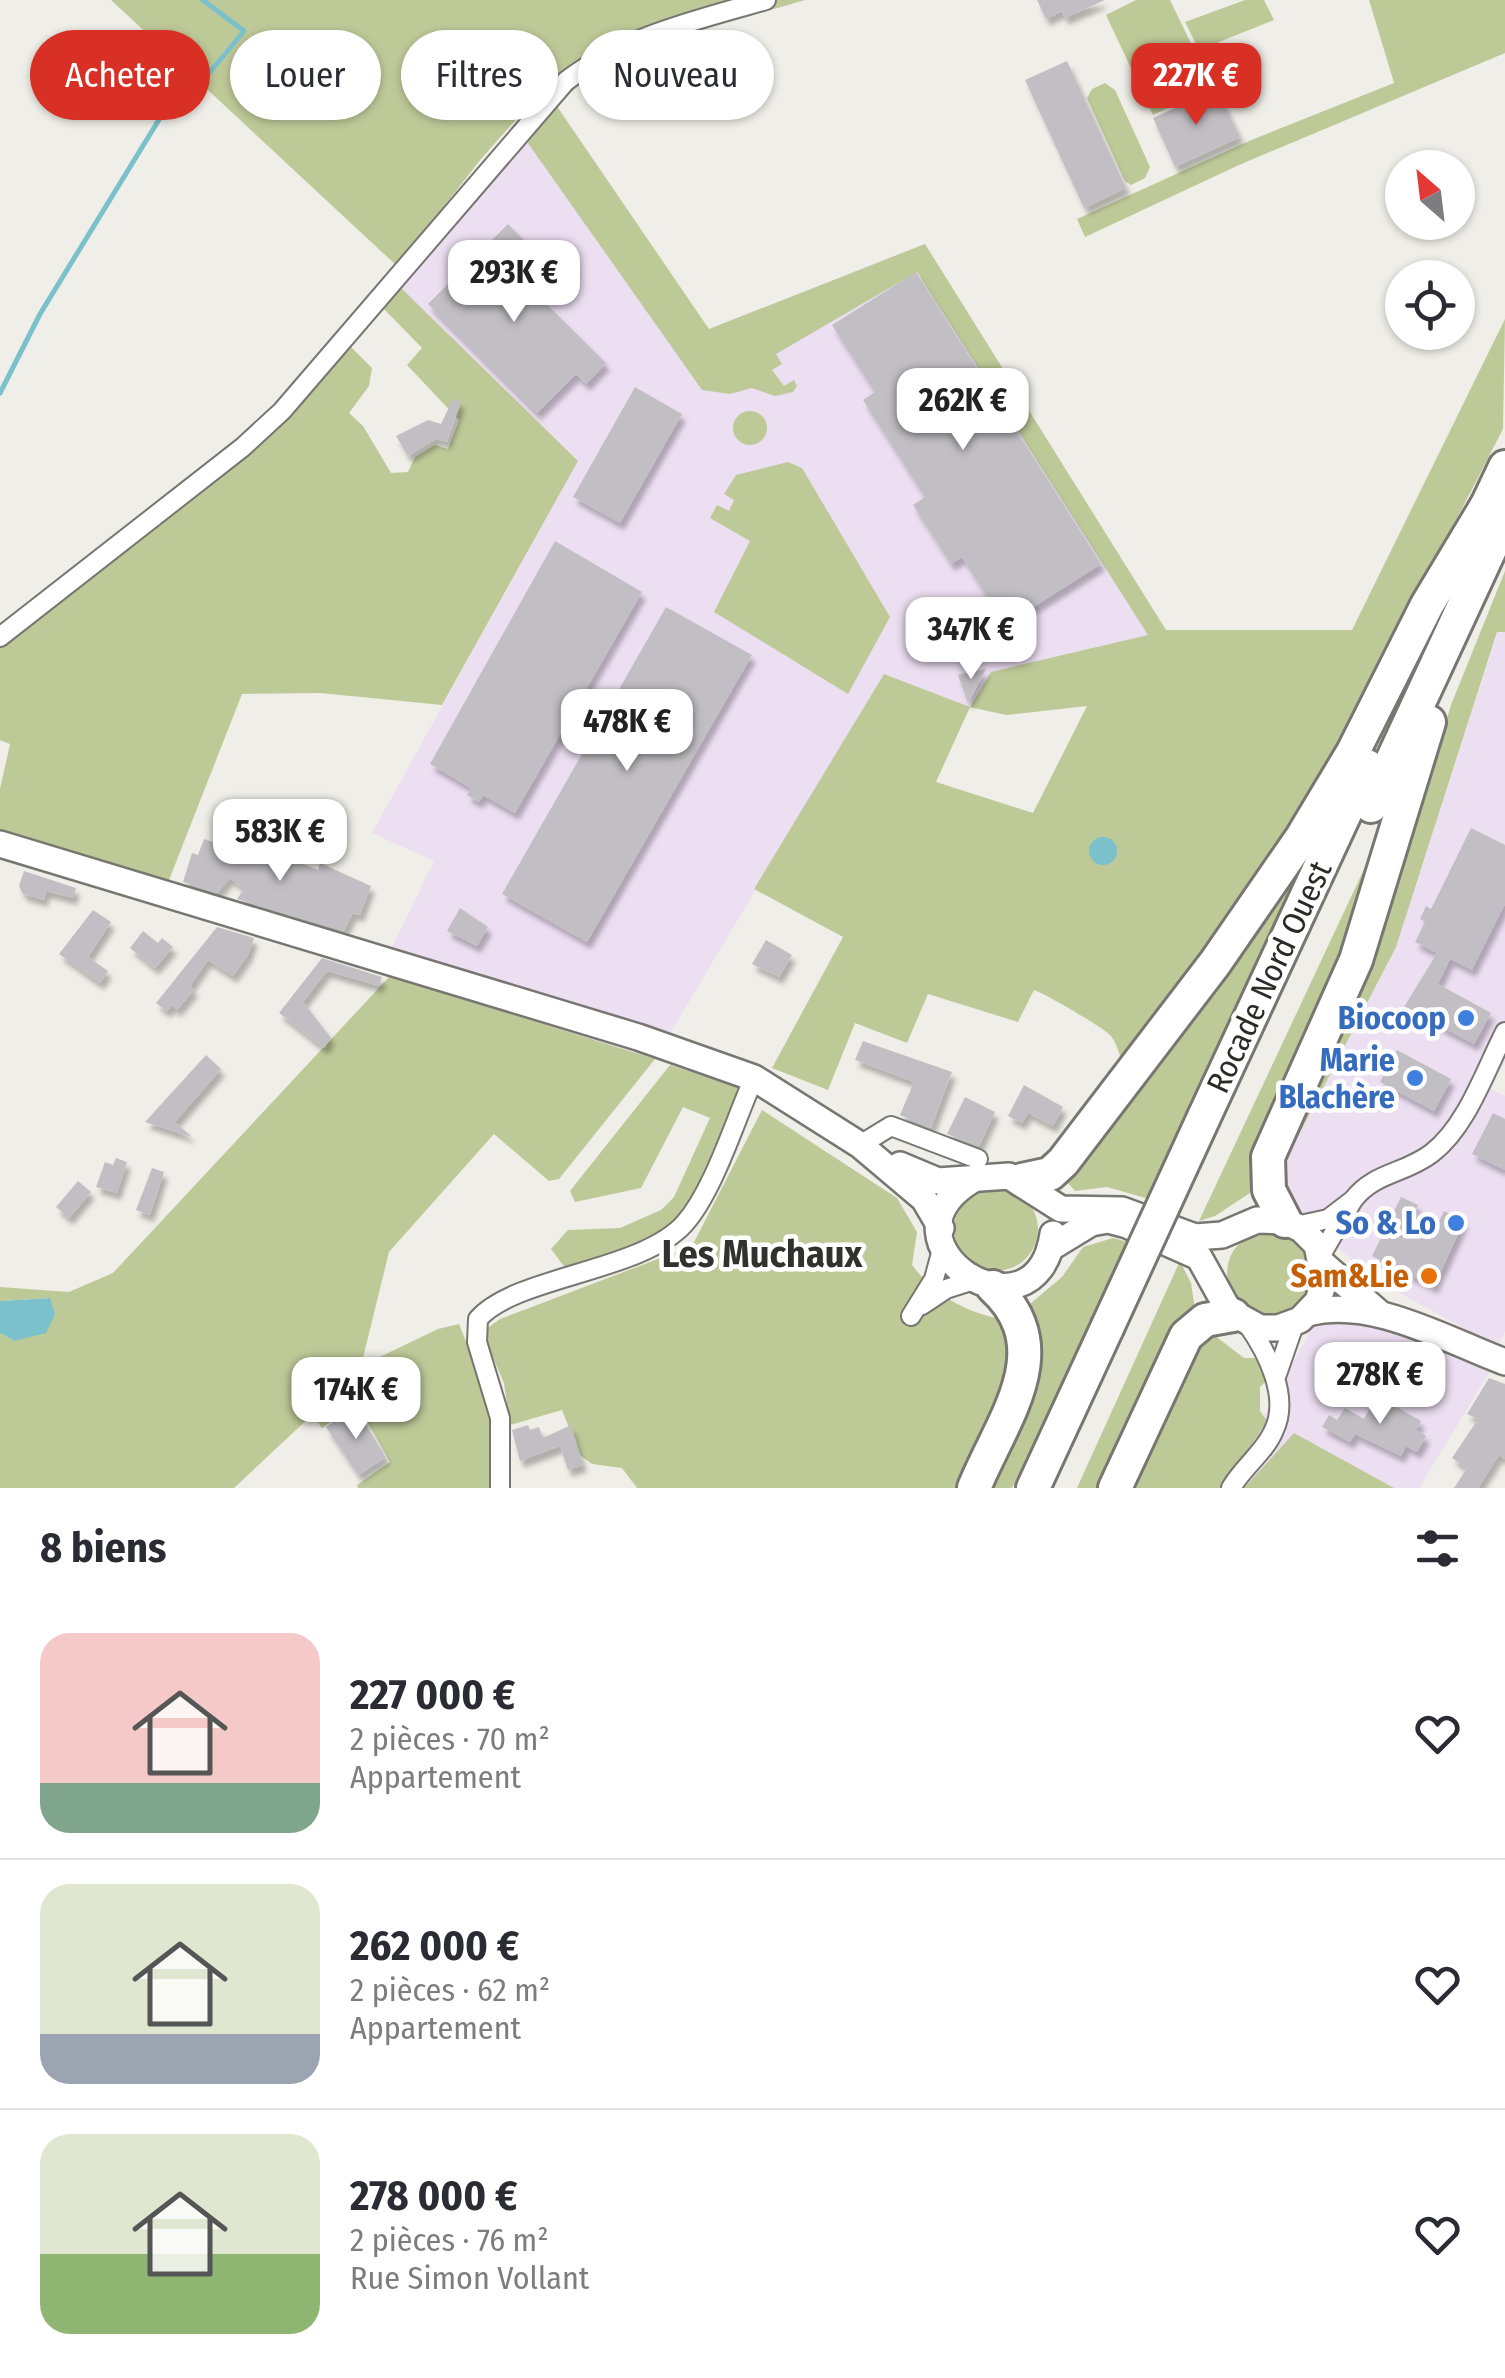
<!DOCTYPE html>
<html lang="fr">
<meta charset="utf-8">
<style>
body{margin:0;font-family:"Fira Sans Condensed",sans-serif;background:#f2f2f3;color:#2b2b33;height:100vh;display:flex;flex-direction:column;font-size:38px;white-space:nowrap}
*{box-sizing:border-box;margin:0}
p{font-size:32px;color:#7c7c81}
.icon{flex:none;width:55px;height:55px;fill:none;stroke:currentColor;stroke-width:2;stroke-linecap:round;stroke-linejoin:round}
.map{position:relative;height:1488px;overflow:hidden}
.sheet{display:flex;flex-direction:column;background:#fff;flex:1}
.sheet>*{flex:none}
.hud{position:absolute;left:30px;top:30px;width:1000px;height:90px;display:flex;gap:20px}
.needle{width:65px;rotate:332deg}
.fabs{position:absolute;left:1385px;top:150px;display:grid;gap:20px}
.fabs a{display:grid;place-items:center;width:90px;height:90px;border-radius:50%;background:#fff;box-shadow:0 2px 8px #0004;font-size:50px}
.price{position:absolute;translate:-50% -85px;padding:0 22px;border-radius:20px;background:#fff;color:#222;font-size:32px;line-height:65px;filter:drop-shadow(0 2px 5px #0008)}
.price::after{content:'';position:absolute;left:50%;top:60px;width:30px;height:22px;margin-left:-15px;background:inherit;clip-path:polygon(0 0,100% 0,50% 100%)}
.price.current{background:#d93025;color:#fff}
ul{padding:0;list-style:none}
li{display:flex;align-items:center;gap:30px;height:250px;padding:0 40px}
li+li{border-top:2px solid #e1e1e2}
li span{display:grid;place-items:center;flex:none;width:280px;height:200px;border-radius:30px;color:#555}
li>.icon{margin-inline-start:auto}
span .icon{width:120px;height:120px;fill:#fffc;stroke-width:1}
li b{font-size:42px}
h2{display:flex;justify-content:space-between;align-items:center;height:120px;padding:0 40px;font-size:42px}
.tag{padding:0 35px;border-radius:45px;background:#fff;box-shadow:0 2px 8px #0004;font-size:35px;line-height:90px}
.tag.current{background:#d93025;color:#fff}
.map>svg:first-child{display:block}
.industrial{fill:#ecdff2}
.green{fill:#bec998;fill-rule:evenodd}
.water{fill:#7bc1cb}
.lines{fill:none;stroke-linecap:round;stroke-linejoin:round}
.stream{stroke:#7bc1cb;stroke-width:5}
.building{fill:#c2bfc4;filter:url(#shadow)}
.street-casing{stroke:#787671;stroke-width:22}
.secondary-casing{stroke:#787671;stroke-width:30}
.highway-casing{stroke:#787671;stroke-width:38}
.street{stroke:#fff;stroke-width:18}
.secondary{stroke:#fff;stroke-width:25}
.highway{stroke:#fff;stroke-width:32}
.highway-bridge-casing{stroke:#787671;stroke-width:38;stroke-linecap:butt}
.highway-bridge{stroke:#fff;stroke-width:32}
.shop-dot{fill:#3f7fe0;stroke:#fff;stroke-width:4}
.food-dot{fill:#e8710a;stroke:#fff;stroke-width:4}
.labels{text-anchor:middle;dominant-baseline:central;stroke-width:9;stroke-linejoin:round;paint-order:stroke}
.street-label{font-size:32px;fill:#2b2a28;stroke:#fff}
.shop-label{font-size:32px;font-weight:bold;fill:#366cbe;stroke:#fff;text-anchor:end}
.food-label{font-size:32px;font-weight:bold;fill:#c56008;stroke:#fff;text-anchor:end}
.quarter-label{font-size:38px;font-weight:bold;fill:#33312d;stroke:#fff}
</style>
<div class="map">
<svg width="1505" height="1488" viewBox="0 0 1505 1488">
<defs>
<filter id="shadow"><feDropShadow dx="4" dy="7" stdDeviation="2.5" flood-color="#0004"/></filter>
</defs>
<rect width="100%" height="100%" fill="#f0eee8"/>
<g class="industrial">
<path d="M 525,139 L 709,329 L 925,244 L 1165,630 L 970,707 L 884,674 L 655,1059 L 390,976 L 406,955 L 390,951 L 434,861 L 372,833 L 578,461 L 398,285 Z"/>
<path d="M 1498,631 L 1505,632 L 1505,1061 L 1491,1089 L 1505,1096 L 1505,1331 L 1497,1347 L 1369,1276 L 1293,1206 L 1276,1179 L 1396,947 Z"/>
<path d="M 1358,1316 L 1491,1370 L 1419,1488 L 1224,1488 L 1313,1326 Z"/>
</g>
<g class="green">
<path d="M 111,0 L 805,0 C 722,25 621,43 556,105 L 709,329 L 925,244 L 1166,630 L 1352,630 L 1505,319 L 1503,429 L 1335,755 L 1284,838 L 1123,1064 C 1120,1056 1116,1041 1110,1035 C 1104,1028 1044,993 1034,990 L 1018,1022 L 928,994 L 907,1043 L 855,1023 L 828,1090 L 772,1068 L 843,937 L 754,889 L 884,674 L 970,707 L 991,672 L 1148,635 L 917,272 L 776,354 L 782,364 L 772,370 L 784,386 L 794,380 L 797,386 L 793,392 L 775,396 L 752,388 L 730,394 L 702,390 L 525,139 L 556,105 L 544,88 L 481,159 L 397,266 ZM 1087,706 L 1033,813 L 936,782 L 970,707 L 1006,715 Z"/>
<path d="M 1136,0 L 1170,0 L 1212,87 L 1153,115 L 1106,15 Z"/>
<path d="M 1245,0 L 1264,0 L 1274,20 L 1199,50 L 1185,22 Z"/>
<path d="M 1369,0 L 1505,0 L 1505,53 L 1239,165 L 1085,237 L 1077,219 L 1249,141 L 1394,83 Z"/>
<path d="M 1105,83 L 1115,90 L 1150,167 L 1145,178 L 1131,185 L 1125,181 L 1087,98 L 1092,89 Z"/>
<path d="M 398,285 L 578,461 L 442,705 L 320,693 L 242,694 L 169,880 L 0,831 L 0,789 L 10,744 L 0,740 L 0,626 C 89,551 191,491 273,410 L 282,425 L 351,347 L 372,368 L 369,386 L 349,413 L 363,426 L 391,473 L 408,472 L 415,457 L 435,445 L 448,449 L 459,420 L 407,365 L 422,348 L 381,306 Z"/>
<circle cx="750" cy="428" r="17"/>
<path d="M 788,462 L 802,468 L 890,617 L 848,694 L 714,612 L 750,541 L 710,518 L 717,505 L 729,511 L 734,500 L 724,494 L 736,475 Z"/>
<path d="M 1505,571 L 1505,632 L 1497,632 L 1396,947 L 1276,1179 L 1378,947 L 1451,705 Z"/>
<path d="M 1397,799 L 1259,1187 L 1215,1216 L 1199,1221 Z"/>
<path d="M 1310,843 L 1149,1199 L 1107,1187 L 1075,1191 L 1061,1175 Z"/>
<path d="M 390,976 L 655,1059 L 559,1179 L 549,1181 L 494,1134 L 389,1252 L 361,1366 L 438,1329 L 459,1324 L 491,1404 L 494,1488 L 358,1488 L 357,1485 L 390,1462 L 357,1404 L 322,1428 L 312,1415 L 234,1488 L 0,1488 L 0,1333 L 14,1341 L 50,1298 L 0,1301 L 0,1287 L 69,1292 L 113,1273 Z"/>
<path d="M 670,1065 L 740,1088 L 685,1214 L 670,1231 L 566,1269 L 551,1249 L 568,1230 L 620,1228 L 661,1210 L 674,1197 L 710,1118 L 683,1107 L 641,1188 L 575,1202 L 570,1191 Z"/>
<path d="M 762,1110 L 897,1198 L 917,1232 L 912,1265 C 936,1297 969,1314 1007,1320 L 1015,1363 L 961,1488 L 637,1488 L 622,1468 L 592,1464 L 580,1455 L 562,1410 L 510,1425 L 504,1383 L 482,1332 L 500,1319 L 692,1246 Z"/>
<circle cx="996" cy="1229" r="42"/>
<circle cx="1269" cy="1273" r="42"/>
<path d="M 1113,1238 L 1128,1242 L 1012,1488 L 984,1488 L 1024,1309 L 1062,1277 L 1083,1247 Z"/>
<path d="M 1180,1261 L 1191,1283 L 1195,1309 L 1101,1488 L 1077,1488 Z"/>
<path d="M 1206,1329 L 1244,1358 L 1255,1358 L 1267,1380 L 1260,1387 L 1260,1411 L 1267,1421 L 1224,1488 L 1129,1488 Z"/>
<path d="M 1294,1433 L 1394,1488 L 1244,1488 Z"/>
</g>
<g class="water">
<circle cx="1103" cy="851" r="14"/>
<path d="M 50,1298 L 55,1314 L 46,1333 L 14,1341 L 0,1333 L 0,1301 Z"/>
</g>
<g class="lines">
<path class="stream" d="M 0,393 L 40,314 L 171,100 L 211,71 L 244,31 L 203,0"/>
</g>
<g class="building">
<path d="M 1037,0 L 1105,0 L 1065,18 L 1062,11 L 1046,19 Z"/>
<path d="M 1067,61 L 1126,188 L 1084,208 L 1025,80 Z"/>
<path d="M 1217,89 L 1240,137 L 1175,167 L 1153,118 Z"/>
<path d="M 508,224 L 529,245 L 508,266 L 606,363 L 586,384 L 576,374 L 537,413 L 428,304 Z"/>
<path d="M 916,272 L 1101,564 L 1005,625 L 962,557 L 951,564 L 913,505 L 925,497 L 863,400 L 875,392 L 832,325 Z"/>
<path d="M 635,387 L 682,414 L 620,523 L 573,497 Z"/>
<path d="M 453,399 L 461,402 L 447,442 L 436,439 L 408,456 L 396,436 L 428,420 L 441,424 Z"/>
<path d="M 555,541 L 642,592 L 515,813 L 483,795 L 479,802 L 467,795 L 471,788 L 430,764 Z"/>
<path d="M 666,607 L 752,655 L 587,942 L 502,894 Z"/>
<path d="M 986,669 L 968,703 L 958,675 Z"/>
<path d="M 1471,828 L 1505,845 L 1505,904 L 1472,970 L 1450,959 L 1438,984 L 1491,1013 L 1474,1044 L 1404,1007 L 1437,953 L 1415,942 L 1425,922 L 1420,919 L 1426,906 L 1431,909 Z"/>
<path d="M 204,839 L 280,863 L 283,856 L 318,870 L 320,863 L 371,886 L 360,915 L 353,913 L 344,931 L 237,899 L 244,889 L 230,878 L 217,893 L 183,882 L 192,853 L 198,855 Z"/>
<path d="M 24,871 L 76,888 L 73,898 L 46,891 L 44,900 L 23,894 L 19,886 Z"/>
<path d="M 460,908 L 488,927 L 477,946 L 447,931 Z"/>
<path d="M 93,910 L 111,922 L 88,957 L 108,971 L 100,983 L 59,954 Z"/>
<path d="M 217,927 L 254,938 L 248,955 L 233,976 L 208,960 L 190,986 L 194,990 L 177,1010 L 172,1005 L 167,1011 L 156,1003 Z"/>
<path d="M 143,931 L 158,943 L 162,938 L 173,947 L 155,968 L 130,948 Z"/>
<path d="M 766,940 L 792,955 L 779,977 L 752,964 Z"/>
<path d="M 322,958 L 382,977 L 379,986 L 327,971 L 303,1002 L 331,1038 L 324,1048 L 279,1013 Z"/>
<path d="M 863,1041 L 952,1072 L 931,1128 L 900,1115 L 914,1082 L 855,1060 Z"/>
<path d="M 1397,1050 L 1451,1079 L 1434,1111 L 1380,1082 Z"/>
<path d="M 206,1055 L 221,1069 L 175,1122 L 192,1137 L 145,1122 Z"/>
<path d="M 1024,1085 L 1063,1107 L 1053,1126 L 1028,1113 L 1022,1123 L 1008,1116 Z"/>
<path d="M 965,1097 L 995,1112 L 979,1146 L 947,1134 Z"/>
<path d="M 1493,1113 L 1505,1119 L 1505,1170 L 1472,1154 Z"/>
<path d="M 116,1158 L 127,1162 L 117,1193 L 96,1187 L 105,1162 L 113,1165 Z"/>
<path d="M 152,1168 L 164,1172 L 150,1215 L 136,1210 Z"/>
<path d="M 78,1181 L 91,1192 L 69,1218 L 56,1207 Z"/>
<path d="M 1401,1197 L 1418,1205 L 1415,1212 L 1438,1223 L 1444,1211 L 1464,1221 L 1434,1287 L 1372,1256 Z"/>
<path d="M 1489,1378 L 1505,1384 L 1505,1459 L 1499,1455 L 1478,1488 L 1454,1488 L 1467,1468 L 1452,1458 L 1478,1419 L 1467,1414 Z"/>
<path d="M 1377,1396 L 1421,1421 L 1416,1430 L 1426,1436 L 1417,1452 L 1406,1446 L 1401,1456 L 1355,1434 L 1350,1442 L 1322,1427 L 1329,1415 L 1337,1420 L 1345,1408 L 1364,1419 Z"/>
<path d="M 355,1408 L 386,1457 L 358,1475 L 326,1427 Z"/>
<path d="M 528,1425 L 530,1430 L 539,1427 L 543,1438 L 571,1425 L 583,1465 L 568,1470 L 560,1446 L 520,1461 L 512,1430 Z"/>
</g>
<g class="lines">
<g class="street-casing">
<g id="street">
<path d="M 0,637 L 243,447 L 282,411 L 566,81 C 625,36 697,20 766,0"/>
<path d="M 860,1145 L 891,1126 L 978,1159"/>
<path d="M 1353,1200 C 1374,1172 1405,1174 1432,1153 C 1467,1126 1485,1071 1505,1032"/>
<path d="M 1296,1226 L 1328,1219 L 1353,1200 L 1321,1255"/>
<path d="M 922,1305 L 946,1289 L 971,1281"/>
<path d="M 911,1316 L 934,1279 L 943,1246"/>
<path d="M 1277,1374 L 1295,1322"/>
<path d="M 500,1488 L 500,1418 L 477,1342 L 478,1319 C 515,1276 642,1272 685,1223 C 714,1190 735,1120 754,1078"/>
<path d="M 1231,1488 C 1243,1467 1265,1452 1274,1430 C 1290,1397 1267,1352 1248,1325"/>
</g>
</g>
<g class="secondary-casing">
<g id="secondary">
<path d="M 0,844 L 638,1037 L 754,1078 L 860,1145 L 924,1199 L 941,1228"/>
<path d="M 900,1165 L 938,1181 L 1009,1176 L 1061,1209 L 1122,1210 L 1195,1237 L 1222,1235 L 1257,1220 L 1285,1221 L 1301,1229 L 1317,1245 L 1324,1281 L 1318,1301 L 1300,1320 L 1278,1328 L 1260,1328 L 1229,1311 L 1199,1257 L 1127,1225 L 1108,1220 L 1091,1223 L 1050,1248"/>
<path d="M 972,1180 C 868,1243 1036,1352 1053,1234"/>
<path d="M 1324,1265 L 1378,1312"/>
<path d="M 1308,1313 C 1372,1296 1446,1340 1505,1362"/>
</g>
</g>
<g class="highway-casing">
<g id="highway">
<path d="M 1479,522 L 1505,467"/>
<path d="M 1371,806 L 1505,517"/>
<path d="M 1204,1117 L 1367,766"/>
<path d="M 1022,1180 L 1050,1174 L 1063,1162 L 1215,963 L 1302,837 L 1353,752 L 1427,605 L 1487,505"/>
<path d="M 1285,1221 L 1269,1190 L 1268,1157 L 1356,960 L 1429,722"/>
<path d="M 974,1488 C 1001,1421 1061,1349 993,1287"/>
<path d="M 1033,1488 L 1107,1328"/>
<path d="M 1115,1488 L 1186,1336 L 1205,1320 L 1233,1315"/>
</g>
</g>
<use href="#street" class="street"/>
<use href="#secondary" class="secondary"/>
<use href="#highway" class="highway"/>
<g class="highway-bridge-casing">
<path id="highway-bridge" d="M 1107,1328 L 1204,1117"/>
</g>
<use href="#highway-bridge" class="highway-bridge"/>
</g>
<g class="shop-dot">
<circle cx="1466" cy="1018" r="10"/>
<circle cx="1415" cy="1078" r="10"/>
<circle cx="1456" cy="1223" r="10"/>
</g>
<circle class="food-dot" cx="1429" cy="1276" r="10"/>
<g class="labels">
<g class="street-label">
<text transform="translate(1269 977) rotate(-65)">Rocade Nord Ouest</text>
</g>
<g class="shop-label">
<text x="1446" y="1018">Biocoop</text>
<text x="1395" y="1060">Marie<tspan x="1395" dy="37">Blachère</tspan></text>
<text x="1436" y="1223">So &amp; Lo</text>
</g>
<g class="food-label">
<text x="1409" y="1276">Sam&amp;Lie</text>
</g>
<g class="quarter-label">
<text x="762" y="1254">Les Muchaux</text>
</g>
</g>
</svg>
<div class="fabs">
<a><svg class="needle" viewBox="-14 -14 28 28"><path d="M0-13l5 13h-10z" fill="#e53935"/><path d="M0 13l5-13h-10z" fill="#7c7c81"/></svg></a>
<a><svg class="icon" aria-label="locate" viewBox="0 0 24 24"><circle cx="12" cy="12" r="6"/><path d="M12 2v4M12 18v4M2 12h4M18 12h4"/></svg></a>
</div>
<b class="price current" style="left:1196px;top:128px">227K €</b>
<b class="price" style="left:514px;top:325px">293K €</b>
<b class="price" style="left:963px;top:453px">262K €</b>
<b class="price" style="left:971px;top:682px">347K €</b>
<b class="price" style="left:627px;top:774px">478K €</b>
<b class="price" style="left:280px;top:884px">583K €</b>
<b class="price" style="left:1380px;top:1427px">278K €</b>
<b class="price" style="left:356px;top:1442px">174K €</b>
<div class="hud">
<a class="tag current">Acheter</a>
<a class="tag">Louer</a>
<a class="tag">Filtres</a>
<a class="tag">Nouveau</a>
</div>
</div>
<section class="sheet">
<h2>8 biens<svg class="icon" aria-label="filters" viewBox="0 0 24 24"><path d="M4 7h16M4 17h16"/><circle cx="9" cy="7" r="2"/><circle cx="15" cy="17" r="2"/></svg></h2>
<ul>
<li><span style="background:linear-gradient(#f6c9c9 75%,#7fa58c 0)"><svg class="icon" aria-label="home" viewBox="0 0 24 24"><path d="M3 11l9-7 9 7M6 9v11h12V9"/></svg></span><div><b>227 000 €</b><p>2 pièces · 70 m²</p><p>Appartement</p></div><svg class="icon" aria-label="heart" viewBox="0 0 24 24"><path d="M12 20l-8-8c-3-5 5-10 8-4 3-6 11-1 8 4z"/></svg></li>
<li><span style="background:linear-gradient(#dfe7d0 75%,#9aa5b1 0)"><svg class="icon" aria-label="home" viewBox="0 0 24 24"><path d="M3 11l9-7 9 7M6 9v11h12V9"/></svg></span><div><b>262 000 €</b><p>2 pièces · 62 m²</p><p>Appartement</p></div><svg class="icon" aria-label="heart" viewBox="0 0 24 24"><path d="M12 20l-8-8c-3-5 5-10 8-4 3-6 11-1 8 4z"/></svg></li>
<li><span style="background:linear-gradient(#dfe7d0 60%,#8fb573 0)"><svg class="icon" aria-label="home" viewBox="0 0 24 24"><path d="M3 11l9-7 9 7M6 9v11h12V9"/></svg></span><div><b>278 000 €</b><p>2 pièces · 76 m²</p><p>Rue Simon Vollant</p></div><svg class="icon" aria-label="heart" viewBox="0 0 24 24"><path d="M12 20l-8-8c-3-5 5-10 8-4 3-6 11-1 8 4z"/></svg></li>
</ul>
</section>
